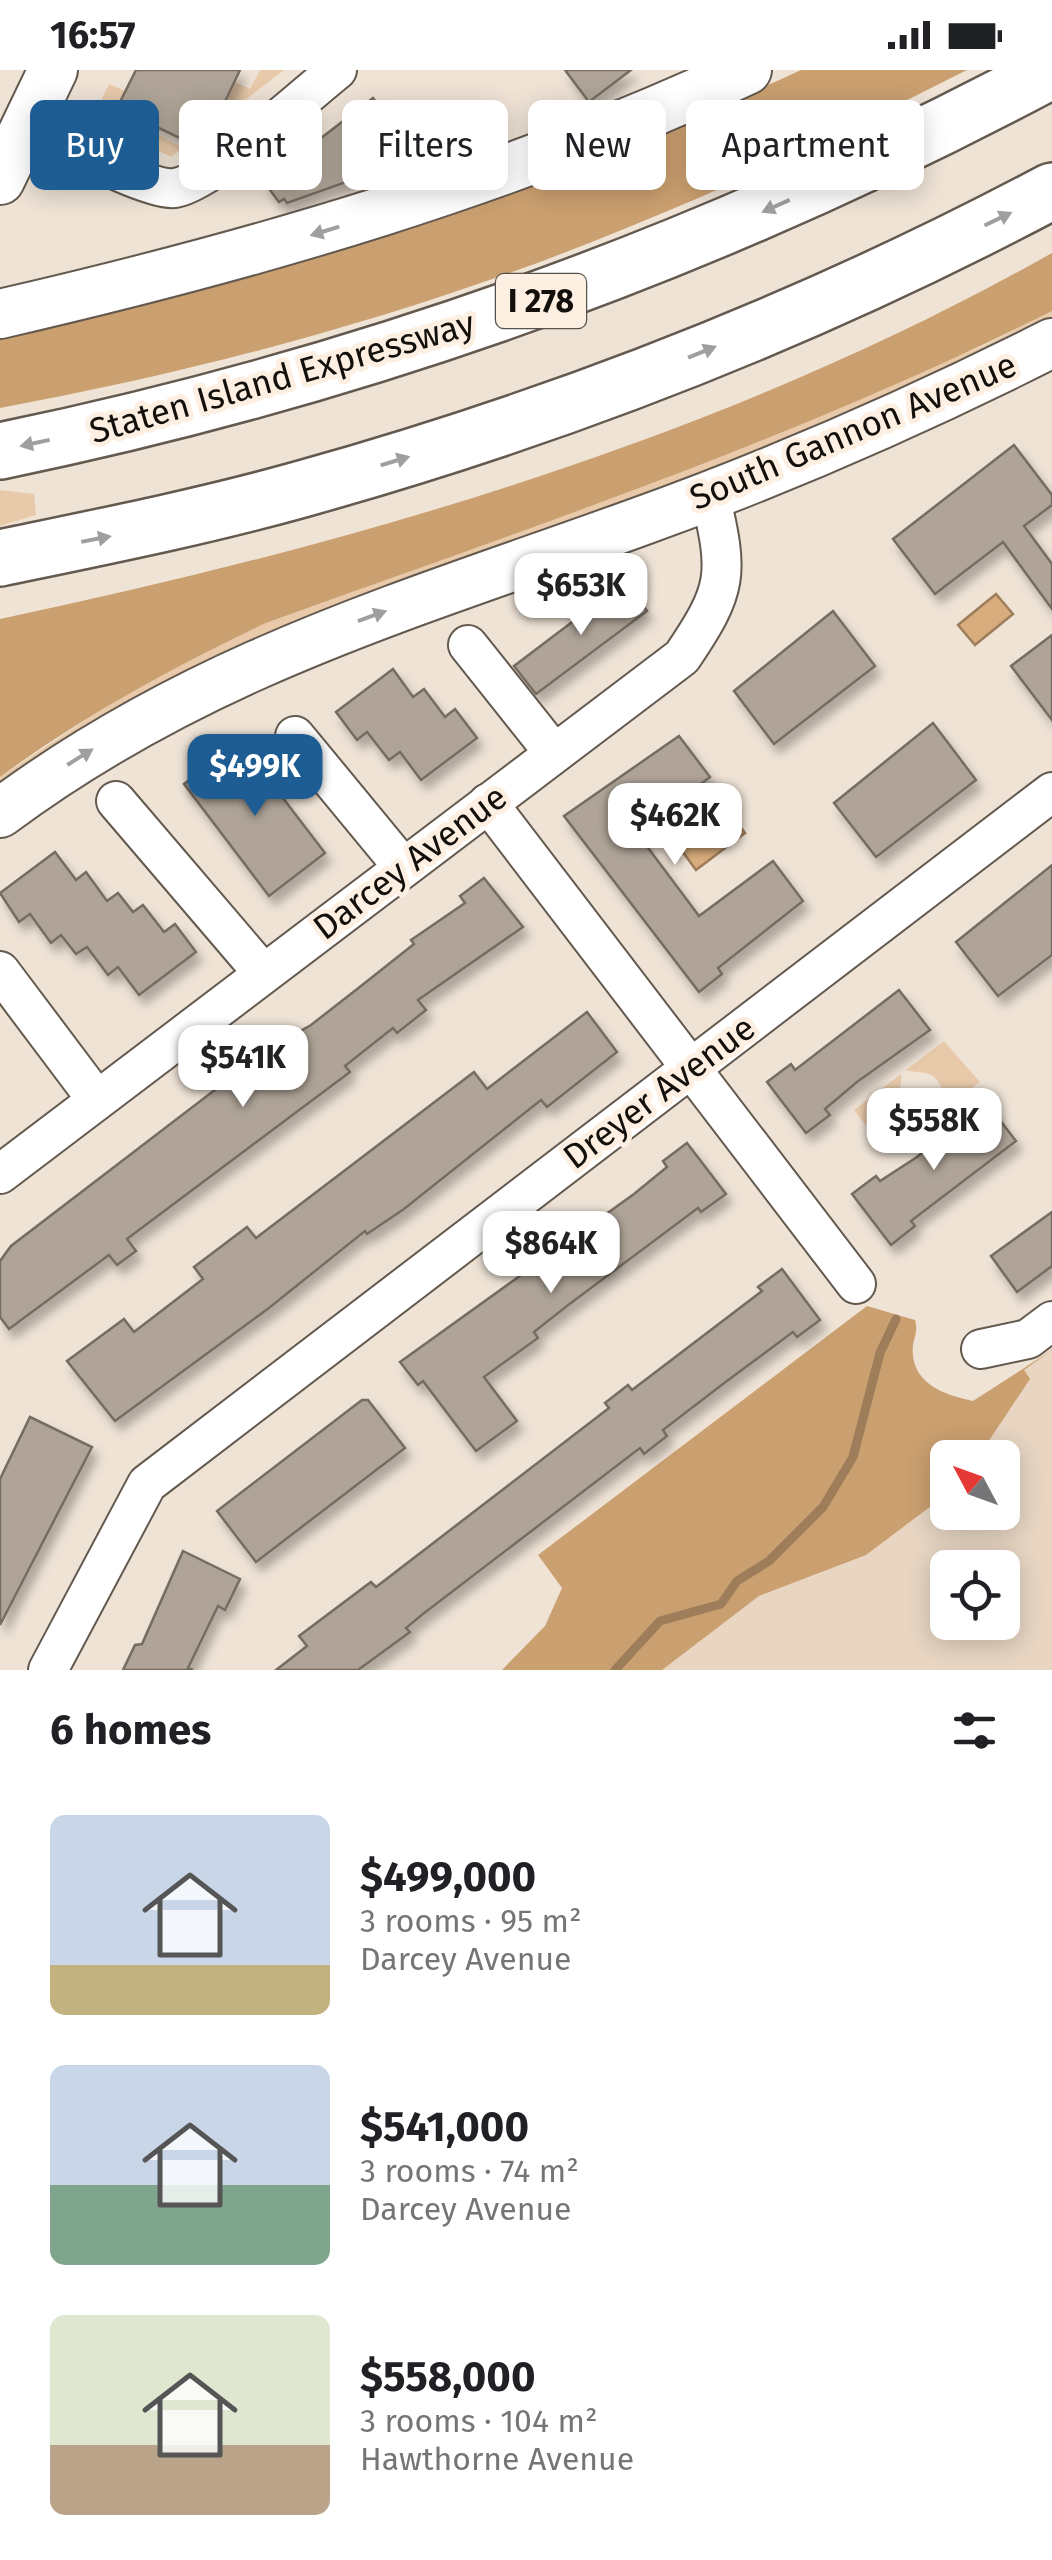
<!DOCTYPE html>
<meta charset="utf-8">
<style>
body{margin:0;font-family:"Fira Sans",sans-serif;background:#f2f2f2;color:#202124;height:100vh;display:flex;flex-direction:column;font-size:38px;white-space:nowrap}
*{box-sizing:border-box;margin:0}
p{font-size:32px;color:#757577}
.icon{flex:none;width:55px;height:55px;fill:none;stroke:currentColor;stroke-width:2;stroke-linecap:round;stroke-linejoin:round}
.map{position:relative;height:1600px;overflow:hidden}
.details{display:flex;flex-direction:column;background:#fff;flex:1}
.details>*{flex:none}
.guide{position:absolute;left:30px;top:30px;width:992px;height:90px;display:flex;gap:20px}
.needle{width:65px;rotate:311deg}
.fabs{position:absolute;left:930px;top:1370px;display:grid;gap:20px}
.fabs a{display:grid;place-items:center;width:90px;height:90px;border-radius:15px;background:#fff;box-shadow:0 5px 25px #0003;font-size:50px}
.price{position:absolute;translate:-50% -85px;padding:0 22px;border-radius:20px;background:#fff;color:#222;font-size:32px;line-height:65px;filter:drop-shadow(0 2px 5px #0008)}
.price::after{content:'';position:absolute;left:50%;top:60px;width:30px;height:22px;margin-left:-15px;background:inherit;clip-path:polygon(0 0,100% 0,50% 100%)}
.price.current{background:#1e5d93;color:#fff}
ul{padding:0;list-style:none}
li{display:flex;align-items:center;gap:30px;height:250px;padding:0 50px}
li span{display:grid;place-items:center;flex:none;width:280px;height:200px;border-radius:15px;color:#555}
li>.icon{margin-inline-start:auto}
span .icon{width:120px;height:120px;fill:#fffc;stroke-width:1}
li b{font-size:42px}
h2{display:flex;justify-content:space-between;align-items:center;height:120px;padding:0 50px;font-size:42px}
.tag{padding:0 35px;border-radius:15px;background:#fff;box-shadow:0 5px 25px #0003;font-size:35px;line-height:90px}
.tag.current{background:#1e5d93;color:#fff}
.status{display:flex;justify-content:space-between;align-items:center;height:70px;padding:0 50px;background:#fff;direction:ltr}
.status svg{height:28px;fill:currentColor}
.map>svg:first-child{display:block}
.built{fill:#e8d6c3;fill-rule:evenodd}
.green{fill:#e8caaa}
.forest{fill:#cba070}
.water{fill:#d8ac7c;stroke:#9d7d5a;stroke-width:2.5}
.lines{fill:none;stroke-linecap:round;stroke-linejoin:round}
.stream{stroke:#9d7d5a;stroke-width:9}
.building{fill:#afa497;stroke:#776c61;stroke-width:2.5;filter:url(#shadow)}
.minor-casing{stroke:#64594e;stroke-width:42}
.major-casing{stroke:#64594e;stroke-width:52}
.highway-casing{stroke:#64594e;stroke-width:60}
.minor{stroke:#fff;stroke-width:38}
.major{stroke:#fff;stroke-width:48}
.highway{stroke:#fff;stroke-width:55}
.oneway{fill:#a19f9d}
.labels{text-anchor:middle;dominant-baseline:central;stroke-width:10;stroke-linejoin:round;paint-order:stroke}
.shield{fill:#fdf0e3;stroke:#59524b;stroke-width:2.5}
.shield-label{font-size:32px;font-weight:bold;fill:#130f0a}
.street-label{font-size:35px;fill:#130f0a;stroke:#fdf0e3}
</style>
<div class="status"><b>16:57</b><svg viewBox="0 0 49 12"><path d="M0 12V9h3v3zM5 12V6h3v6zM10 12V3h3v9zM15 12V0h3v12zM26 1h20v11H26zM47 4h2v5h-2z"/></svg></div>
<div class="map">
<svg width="1052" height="1600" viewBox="0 0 1052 1600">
<defs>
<filter id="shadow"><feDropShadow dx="5.5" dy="9" stdDeviation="5" flood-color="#0004"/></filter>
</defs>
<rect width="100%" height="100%" fill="#efe3d6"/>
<path class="built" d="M 1052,1278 L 1052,1600 L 618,1600 L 995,1320 ZM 948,1388 L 1002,1388 L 1002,1442 L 948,1442 ZM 948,1498 L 1002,1498 L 1002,1552 L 948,1552 Z"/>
<g class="green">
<path d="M 260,0 L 284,0 L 190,73 L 186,71 L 203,37 L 219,44 L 235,12 L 250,19 Z"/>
<path d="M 109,14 L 125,21 L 117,38 L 107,42 L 109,48 L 133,51 L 183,78 L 171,87 L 92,49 Z"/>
<path d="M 1052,241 L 1052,252 L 0,724 L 0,707 L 101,640 L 191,588 L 266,553 L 425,496 L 983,276 Z"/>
<path d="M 0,420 L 34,424 L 36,445 L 0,456 Z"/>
<path d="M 944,971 L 980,1012 L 938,1043 L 935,1039 L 942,1020 C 935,997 920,1005 906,1000 Z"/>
<path d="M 901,1004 C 903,1019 891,1032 911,1044 L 929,1043 L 932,1048 L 887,1083 L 854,1040 Z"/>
</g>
<g class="forest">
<path d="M 801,0 L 967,0 C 855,57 741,112 624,159 C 425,241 211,299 0,338 L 0,265 C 280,202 540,120 801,0 Z"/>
<path d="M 1052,183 L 1052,241 C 799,368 532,457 266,553 C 173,597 83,646 0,707 L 0,549 C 364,472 726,367 1052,183 Z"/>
<path d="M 867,1236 L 915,1250 C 918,1261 915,1264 913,1275 C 909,1313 944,1325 973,1331 L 1052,1280 L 1024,1300 L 1030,1309 L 978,1387 L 948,1388 L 947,1424 L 866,1485 L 759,1526 L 662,1600 L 502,1600 L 545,1556 L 562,1518 L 538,1485 Z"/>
</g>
<g class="water">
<path d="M 996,524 L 1013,544 L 975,575 L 958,555 Z"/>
<path d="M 724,736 L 745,763 L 696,800 L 676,773 Z"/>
</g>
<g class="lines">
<path class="stream" d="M 615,1600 L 660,1551 L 721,1534 L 737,1511 L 769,1491 L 823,1437 L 853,1387 L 880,1283 L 896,1249"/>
</g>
<g class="building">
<path d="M 136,0 L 240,0 L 219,44 L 203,37 L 186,71 L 117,38 Z"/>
<path d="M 565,0 L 631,0 L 589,32 Z"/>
<path d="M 373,28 L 383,41 L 393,34 L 425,84 L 287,133 L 284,129 L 279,132 L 264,112 Z"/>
<path d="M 1014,375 L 1052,425 L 1052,435 L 1024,456 L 1052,494 L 1052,539 L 1003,472 L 935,524 L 893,469 Z"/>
<path d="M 625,512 L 647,541 L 536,624 L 514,596 Z"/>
<path d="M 833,541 L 875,596 L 774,674 L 734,621 Z"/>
<path d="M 1052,565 L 1052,650 L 1011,596 Z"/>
<path d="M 393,599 L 413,627 L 424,619 L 445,647 L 455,639 L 477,668 L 421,710 L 400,682 L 389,690 L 367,662 L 357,670 L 336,642 Z"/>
<path d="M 933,653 L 976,710 L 876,787 L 834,733 Z"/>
<path d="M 679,666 L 710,707 L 637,763 L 699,846 L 773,791 L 803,831 L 718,898 L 722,904 L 699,922 L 564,746 Z"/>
<path d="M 240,672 L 325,783 L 269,826 L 184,714 Z"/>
<path d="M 55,782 L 76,810 L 86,802 L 107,831 L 118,823 L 133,842 L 143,835 L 164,862 L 175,854 L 196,882 L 139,925 L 118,897 L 108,905 L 87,877 L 76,884 L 61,865 L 51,873 L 30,844 L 19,852 L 0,823 Z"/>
<path d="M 1052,795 L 1052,885 L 998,926 L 956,872 Z"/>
<path d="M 484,808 L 523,857 L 418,930 L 426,940 L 397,963 L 393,958 L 345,996 L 350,1002 L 127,1169 L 136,1181 L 117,1195 L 109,1185 L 9,1259 L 0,1247 L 0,1191 L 11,1176 L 267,980 L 311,955 L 361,916 L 414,874 L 411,870 L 465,833 L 460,826 Z"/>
<path d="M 899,920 L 930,960 L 857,1012 L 825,1039 L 830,1045 L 806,1063 L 767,1012 L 791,994 L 795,1000 Z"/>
<path d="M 587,942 L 617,982 L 547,1037 L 541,1030 L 404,1139 L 367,1164 L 365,1161 L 269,1238 L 115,1351 L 67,1291 L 124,1249 L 134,1262 L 203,1209 L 194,1197 L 247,1157 L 256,1168 L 474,1002 L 487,1019 Z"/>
<path d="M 985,1031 L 1016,1071 L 911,1151 L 915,1156 L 891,1175 L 852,1124 L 876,1106 L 880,1111 L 917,1087 Z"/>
<path d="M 687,1073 L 726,1124 L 701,1142 L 698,1138 L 567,1236 L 534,1262 L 538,1268 L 484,1307 L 517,1351 L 476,1381 L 423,1311 L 418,1315 L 400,1292 L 634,1124 L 667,1097 L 663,1091 Z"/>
<path d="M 1052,1142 L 1052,1196 L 1017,1222 L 991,1186 Z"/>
<path d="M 782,1199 L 820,1250 L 797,1267 L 793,1262 L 723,1314 L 663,1360 L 667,1366 L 644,1384 L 640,1378 L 423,1544 L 406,1558 L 410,1562 L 358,1600 L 276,1600 L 307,1576 L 299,1566 L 371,1512 L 376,1517 L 609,1338 L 605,1333 L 628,1315 L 632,1320 L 762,1221 L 758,1217 Z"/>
<path d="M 362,1330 L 368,1330 L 405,1378 L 256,1492 L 217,1441 Z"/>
<path d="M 30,1347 L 92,1377 L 0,1555 L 0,1409 Z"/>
<path d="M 183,1481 L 240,1509 L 225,1540 L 218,1536 L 188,1598 L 193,1600 L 123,1600 L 135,1575 L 142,1574 Z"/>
</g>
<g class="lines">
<g class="minor-casing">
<g id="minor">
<path d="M 26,56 C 54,69 149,122 175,118 C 211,112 304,26 337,0"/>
<path d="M 468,575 L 554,683"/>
<path d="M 295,666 L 403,797"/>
<path d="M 116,731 L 263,903"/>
<path d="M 488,733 L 856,1214"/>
<path d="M 0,901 L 97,1030"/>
<path d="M 0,1104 L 682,587 C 728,519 729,505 710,425"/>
<path d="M 981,1279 L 1028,1269 L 1052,1251"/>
<path d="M 48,1600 L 147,1414 L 1052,722"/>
</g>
</g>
<g class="major-casing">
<g id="major">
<path d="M 0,110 L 53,0"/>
<path d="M 0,244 C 256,185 508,112 747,0"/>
<path d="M 0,743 C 200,594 407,536 636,453 C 778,402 917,341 1052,273"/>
</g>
</g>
<g class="highway-casing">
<g id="highway">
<path d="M 0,381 C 370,305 719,178 1052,0"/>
<path d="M 0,488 C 101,467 202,447 302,419 C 560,347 815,247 1052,121"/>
</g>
</g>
<use href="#minor" class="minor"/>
<use href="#major" class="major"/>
<use href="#highway" class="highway"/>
</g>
<defs><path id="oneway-solid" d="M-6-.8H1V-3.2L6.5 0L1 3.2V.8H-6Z" transform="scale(2.5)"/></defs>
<g class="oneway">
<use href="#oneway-solid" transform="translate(776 136) rotate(156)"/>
<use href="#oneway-solid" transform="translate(998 149) rotate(-26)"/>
<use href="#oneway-solid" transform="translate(325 161) rotate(163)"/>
<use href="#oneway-solid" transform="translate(702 282) rotate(-22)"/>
<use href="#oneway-solid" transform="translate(35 373) rotate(168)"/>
<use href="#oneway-solid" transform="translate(395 391) rotate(-17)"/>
<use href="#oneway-solid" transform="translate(96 469) rotate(-11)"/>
<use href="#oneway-solid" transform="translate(372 546) rotate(-20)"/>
<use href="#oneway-solid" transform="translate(80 687) rotate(-32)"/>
</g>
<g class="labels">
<rect class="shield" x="496" y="204" width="90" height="54" rx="8"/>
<g class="shield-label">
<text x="541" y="231">I 278</text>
</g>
<g class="street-label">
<text transform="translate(282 307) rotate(-16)">Staten Island Expressway</text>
<text transform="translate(853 361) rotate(-23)">South Gannon Avenue</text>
<text transform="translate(410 792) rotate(-37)">Darcey Avenue</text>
<text transform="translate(659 1022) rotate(-37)">Dreyer Avenue</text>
</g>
</g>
</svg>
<div class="fabs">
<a><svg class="needle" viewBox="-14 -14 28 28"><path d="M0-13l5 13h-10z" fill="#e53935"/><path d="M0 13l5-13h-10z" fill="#757577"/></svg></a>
<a><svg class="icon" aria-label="locate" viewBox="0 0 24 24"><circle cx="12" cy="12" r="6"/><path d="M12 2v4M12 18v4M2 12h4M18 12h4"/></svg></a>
</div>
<b class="price" style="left:581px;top:568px">$653K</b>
<b class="price current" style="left:255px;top:749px">$499K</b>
<b class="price" style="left:675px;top:798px">$462K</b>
<b class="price" style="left:243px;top:1040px">$541K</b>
<b class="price" style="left:934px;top:1103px">$558K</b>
<b class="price" style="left:551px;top:1226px">$864K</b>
<div class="guide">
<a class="tag current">Buy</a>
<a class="tag">Rent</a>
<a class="tag">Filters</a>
<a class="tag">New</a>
<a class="tag">Apartment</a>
</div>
</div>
<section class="details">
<h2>6 homes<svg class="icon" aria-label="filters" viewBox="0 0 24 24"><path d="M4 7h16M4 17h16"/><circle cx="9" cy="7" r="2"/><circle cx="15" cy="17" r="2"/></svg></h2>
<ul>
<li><span style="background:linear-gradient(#c9d6e8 75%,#c2b280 0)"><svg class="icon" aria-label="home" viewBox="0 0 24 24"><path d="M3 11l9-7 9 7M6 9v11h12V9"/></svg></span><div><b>$499,000</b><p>3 rooms · 95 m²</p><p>Darcey Avenue</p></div></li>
<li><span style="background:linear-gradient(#c9d6e8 60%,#7fa58c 0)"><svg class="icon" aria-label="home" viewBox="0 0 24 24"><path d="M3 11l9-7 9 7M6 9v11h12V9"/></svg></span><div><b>$541,000</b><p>3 rooms · 74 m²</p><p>Darcey Avenue</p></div></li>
<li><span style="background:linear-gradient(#dfe7d0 65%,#b9a48a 0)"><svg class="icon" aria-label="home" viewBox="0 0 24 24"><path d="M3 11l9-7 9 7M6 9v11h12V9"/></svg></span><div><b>$558,000</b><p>3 rooms · 104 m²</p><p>Hawthorne Avenue</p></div></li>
</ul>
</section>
